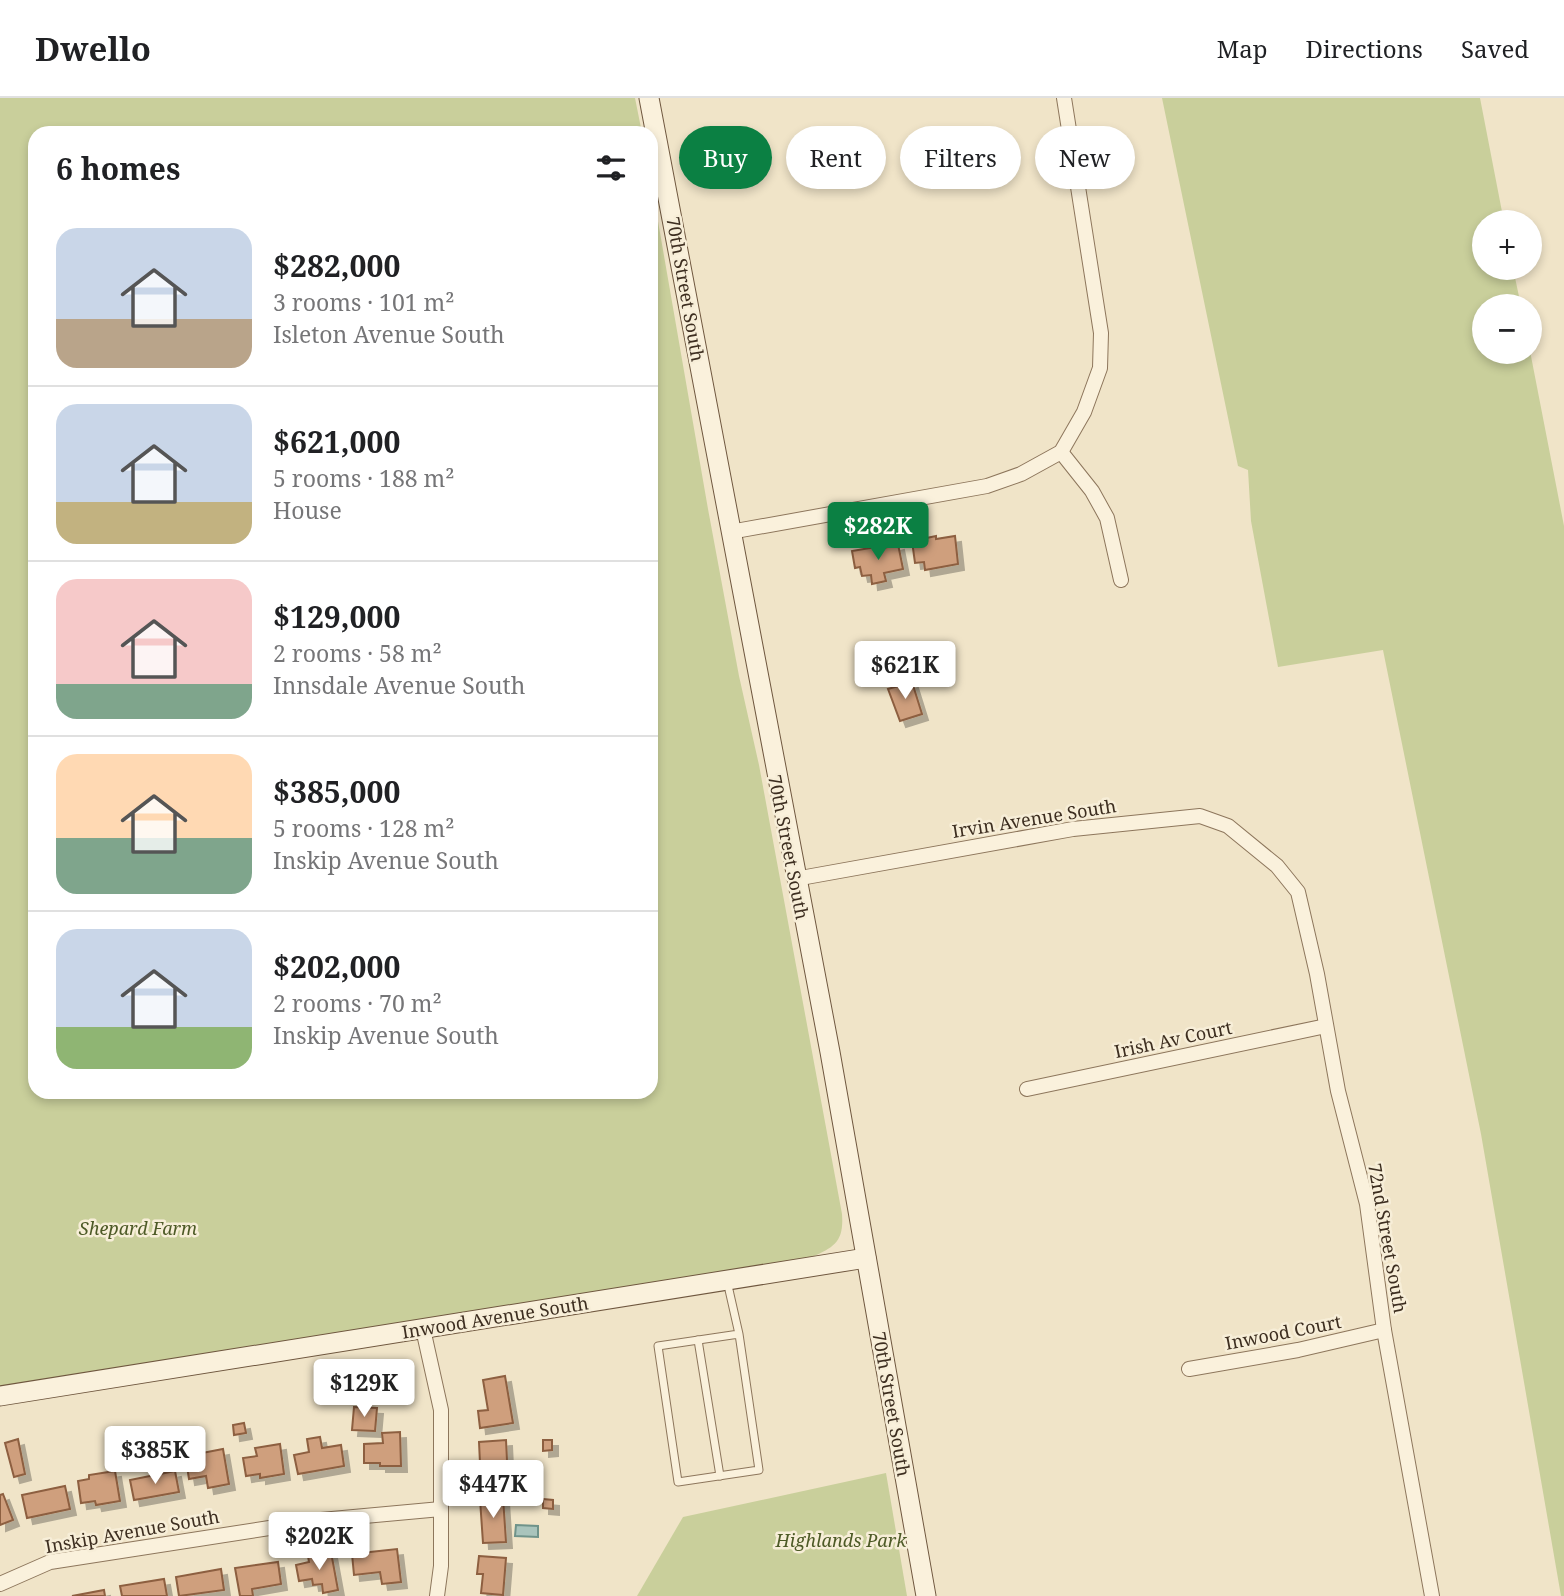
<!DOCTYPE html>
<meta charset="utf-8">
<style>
body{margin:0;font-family:"Noto Serif",serif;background:#f2f2f2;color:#202124;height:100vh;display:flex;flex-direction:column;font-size:26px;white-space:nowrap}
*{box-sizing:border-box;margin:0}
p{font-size:23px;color:#757577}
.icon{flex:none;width:38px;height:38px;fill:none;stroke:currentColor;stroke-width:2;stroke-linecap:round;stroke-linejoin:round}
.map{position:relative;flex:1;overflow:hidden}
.panel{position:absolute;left:28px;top:28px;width:630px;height:973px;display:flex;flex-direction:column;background:#fff;border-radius:21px;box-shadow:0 4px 10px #0003}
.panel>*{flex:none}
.guide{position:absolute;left:679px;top:28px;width:665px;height:63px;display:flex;gap:14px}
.fabs{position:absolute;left:1472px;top:112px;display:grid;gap:14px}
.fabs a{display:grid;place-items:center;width:70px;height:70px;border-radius:50%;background:#fff;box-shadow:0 4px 10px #0003;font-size:35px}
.price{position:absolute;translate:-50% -60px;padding:0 16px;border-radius:7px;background:#fff;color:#222;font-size:23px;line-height:46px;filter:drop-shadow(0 2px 4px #0008)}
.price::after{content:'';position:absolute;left:50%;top:42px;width:21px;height:16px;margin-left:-10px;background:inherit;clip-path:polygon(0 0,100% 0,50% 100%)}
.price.current{background:#0b8043;color:#fff}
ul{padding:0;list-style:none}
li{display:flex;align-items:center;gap:21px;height:175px;padding:0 28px}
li+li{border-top:2px solid #e0e0e0}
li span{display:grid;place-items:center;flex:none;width:196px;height:140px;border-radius:21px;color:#555}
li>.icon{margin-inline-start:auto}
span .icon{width:84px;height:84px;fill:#fffc;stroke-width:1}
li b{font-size:30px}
h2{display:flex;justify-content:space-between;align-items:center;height:84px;padding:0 28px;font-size:30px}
.pill{padding:0 24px;border-radius:32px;background:#fff;box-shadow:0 4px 10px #0003;font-size:24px;line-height:63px}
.pill.current{background:#0b8043;color:#fff}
header{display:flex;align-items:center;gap:42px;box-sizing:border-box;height:98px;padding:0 35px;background:#fff;border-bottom:2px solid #e0e0e0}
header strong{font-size:33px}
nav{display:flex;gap:38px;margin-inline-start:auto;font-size:24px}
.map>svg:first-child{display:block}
.green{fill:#c9cf9b}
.water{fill:#a9c4bc;stroke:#6f938a;stroke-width:2}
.building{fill:#cf9f7d;stroke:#8d5f41;stroke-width:2;filter:url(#shadow)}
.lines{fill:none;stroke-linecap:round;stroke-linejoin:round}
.lane-casing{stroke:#8d765c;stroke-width:9}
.street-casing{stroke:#8d765c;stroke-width:16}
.secondary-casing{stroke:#6f573f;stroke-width:21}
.lane{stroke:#faf1dc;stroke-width:7}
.street{stroke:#faf1dc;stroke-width:14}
.secondary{stroke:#faf1dc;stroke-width:19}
.labels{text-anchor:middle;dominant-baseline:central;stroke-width:5;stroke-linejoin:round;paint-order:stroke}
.street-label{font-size:18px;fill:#3d2e20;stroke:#f7eed8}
.park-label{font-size:18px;font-style:italic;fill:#4d5a26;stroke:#f7eed8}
</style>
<header>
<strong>Dwello</strong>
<nav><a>Map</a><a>Directions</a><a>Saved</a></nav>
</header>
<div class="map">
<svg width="1564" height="1498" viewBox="0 0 1564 1498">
<defs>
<filter id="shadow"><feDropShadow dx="6" dy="6" stdDeviation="0" flood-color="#0004"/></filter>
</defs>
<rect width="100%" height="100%" fill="#f0e4c8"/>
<g class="green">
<path d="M 0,0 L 635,0 L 642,35 L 35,35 L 35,994 L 651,994 L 651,83 L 708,411 L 739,578 L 759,667 L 842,1116 C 844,1143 835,1149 812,1159 L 0,1290 Z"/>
<path d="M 1162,0 L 1480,0 L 1504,124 L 1484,124 L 1484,170 L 1513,170 L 1521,208 L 1484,208 L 1484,254 L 1530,253 L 1564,428 L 1564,1498 L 1561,1498 L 1481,1036 L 1383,552 L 1278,569 L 1251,423 L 1248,372 L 1238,368 Z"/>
<path d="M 886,1375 L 907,1498 L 637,1498 L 683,1419 Z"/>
</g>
<path class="water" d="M 516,1427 L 538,1428 L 538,1439 L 515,1438 Z"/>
<g class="building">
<path d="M 936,438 L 936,441 L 955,438 L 958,466 L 925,472 L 924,464 L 915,465 L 912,443 Z"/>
<path d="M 898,446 L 903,471 L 884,475 L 886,483 L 872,486 L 871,477 L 862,478 L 860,469 L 855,470 L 852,453 L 876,449 L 877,452 Z"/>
<path d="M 912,584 L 922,616 L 900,623 L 888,591 Z"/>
<path d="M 505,1278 L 513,1325 L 480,1330 L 478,1313 L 488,1312 L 483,1282 Z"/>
<path d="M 350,1289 L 358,1289 L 359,1299 L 350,1300 Z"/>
<path d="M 354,1309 L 377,1310 L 375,1333 L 352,1332 Z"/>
<path d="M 244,1325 L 246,1335 L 234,1337 L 233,1327 Z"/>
<path d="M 400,1334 L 401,1368 L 380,1368 L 380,1365 L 364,1365 L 364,1346 L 383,1345 L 382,1335 Z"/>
<path d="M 320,1339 L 322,1350 L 341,1347 L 344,1368 L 298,1376 L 294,1357 L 309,1354 L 307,1341 Z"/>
<path d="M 18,1341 L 25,1376 L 14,1379 L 5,1345 Z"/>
<path d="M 506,1342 L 508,1383 L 487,1384 L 485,1365 L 480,1365 L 479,1344 Z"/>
<path d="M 543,1342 L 552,1342 L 552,1352 L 543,1353 Z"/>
<path d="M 280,1346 L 284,1376 L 260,1380 L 260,1376 L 246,1378 L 243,1360 L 257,1358 L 255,1350 Z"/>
<path d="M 223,1351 L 229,1386 L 208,1390 L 206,1378 L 189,1381 L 186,1362 L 203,1359 L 202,1355 Z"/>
<path d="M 115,1373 L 120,1403 L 96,1407 L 95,1403 L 81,1405 L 78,1383 L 89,1381 L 89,1377 Z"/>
<path d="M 175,1373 L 179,1394 L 134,1402 L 130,1382 Z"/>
<path d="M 65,1388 L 70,1411 L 27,1420 L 22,1397 Z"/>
<path d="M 3,1396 L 13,1422 L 0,1427 L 0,1397 Z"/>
<path d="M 503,1399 L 506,1444 L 483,1445 L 480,1401 Z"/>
<path d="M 543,1401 L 553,1402 L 553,1411 L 543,1410 Z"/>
<path d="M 397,1451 L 401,1484 L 382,1486 L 380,1474 L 354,1477 L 352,1456 Z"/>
<path d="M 331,1454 L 338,1492 L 323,1495 L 322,1486 L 313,1487 L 312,1481 L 299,1483 L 296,1467 L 309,1464 L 308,1458 Z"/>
<path d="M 479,1458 L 506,1460 L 503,1497 L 481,1495 L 483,1476 L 477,1476 Z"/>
<path d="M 278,1464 L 281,1486 L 252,1491 L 253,1498 L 240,1498 L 235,1470 Z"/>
<path d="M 221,1471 L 224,1492 L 179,1498 L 176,1479 Z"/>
<path d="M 164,1481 L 167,1498 L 122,1498 L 120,1488 Z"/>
<path d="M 104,1492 L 105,1498 L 72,1498 Z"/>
</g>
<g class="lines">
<g class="lane-casing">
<g id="lane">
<path d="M 727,1183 L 739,1236 L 759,1372 L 678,1384 L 658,1248 L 739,1236"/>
<path d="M 698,1242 L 720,1378"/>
</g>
</g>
<g class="street-casing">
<g id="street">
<path d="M 1061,354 L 1092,393 L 1107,420 L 1121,482"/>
<path d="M 730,434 L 987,388 L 1021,376 L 1061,354 L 1084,314 L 1100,270 L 1101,235 L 1064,0"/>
<path d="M 795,781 L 1073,731 L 1200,718 L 1228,728 L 1277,768 L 1298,794 L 1317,876 L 1338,993 L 1367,1106 L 1384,1232 L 1432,1498"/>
<path d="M 1027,991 L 1326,928"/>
<path d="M 423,1231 L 441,1312 L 441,1468 L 437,1498"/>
<path d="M 1189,1271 L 1298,1252 L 1384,1232"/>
<path d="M 0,1486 L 50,1464 L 321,1422 L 441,1411"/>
</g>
</g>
<g class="secondary-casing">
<g id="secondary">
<path d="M 649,0 L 830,954 L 926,1498"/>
<path d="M 0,1298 L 866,1160"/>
</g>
</g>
<use href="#lane" class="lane"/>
<use href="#street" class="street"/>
<use href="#secondary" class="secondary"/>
</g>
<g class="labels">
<g class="street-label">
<text transform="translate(686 191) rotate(80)">70th Street South</text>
<text transform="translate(1034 720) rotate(-9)">Irvin Avenue South</text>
<text transform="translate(789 749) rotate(79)">70th Street South</text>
<text transform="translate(1173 941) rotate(-12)">Irish Av Court</text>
<text transform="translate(1388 1140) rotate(80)">72nd Street South</text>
<text transform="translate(495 1219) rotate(-9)">Inwood Avenue South</text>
<text transform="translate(1283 1234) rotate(-11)">Inwood Court</text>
<text transform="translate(892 1306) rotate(80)">70th Street South</text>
<text transform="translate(132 1433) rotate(-10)">Inskip Avenue South</text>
</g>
<g class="park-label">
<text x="138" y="1130">Shepard Farm</text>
<text x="841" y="1442">Highlands Park</text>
</g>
</g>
</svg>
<div class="fabs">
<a>+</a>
<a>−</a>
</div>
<b class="price current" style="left:878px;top:464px">$282K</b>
<b class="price" style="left:905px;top:603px">$621K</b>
<b class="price" style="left:364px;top:1321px">$129K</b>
<b class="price" style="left:155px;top:1388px">$385K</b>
<b class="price" style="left:493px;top:1422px">$447K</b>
<b class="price" style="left:319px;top:1474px">$202K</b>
<div class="guide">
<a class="pill current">Buy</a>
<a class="pill">Rent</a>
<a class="pill">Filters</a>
<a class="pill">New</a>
</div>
<section class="panel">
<h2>6 homes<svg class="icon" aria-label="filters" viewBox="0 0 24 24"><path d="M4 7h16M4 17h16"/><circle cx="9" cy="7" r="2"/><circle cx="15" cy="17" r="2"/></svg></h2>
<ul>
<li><span style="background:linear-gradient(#c9d6e8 65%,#b9a48a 0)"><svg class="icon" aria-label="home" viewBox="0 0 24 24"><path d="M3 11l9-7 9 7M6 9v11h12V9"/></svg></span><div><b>$282,000</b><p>3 rooms · 101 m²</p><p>Isleton Avenue South</p></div></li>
<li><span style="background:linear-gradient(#c9d6e8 70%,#c2b280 0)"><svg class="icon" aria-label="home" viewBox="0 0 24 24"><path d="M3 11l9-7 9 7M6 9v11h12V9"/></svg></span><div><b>$621,000</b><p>5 rooms · 188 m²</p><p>House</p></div></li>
<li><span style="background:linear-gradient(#f6c9c9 75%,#7fa58c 0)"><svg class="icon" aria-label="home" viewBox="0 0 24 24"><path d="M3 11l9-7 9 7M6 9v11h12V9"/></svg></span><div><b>$129,000</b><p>2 rooms · 58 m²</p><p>Innsdale Avenue South</p></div></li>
<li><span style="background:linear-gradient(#ffd9b3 60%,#7fa58c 0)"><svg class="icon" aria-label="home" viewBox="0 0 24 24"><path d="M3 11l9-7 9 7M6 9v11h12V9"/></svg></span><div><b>$385,000</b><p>5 rooms · 128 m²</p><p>Inskip Avenue South</p></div></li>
<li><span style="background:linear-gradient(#c9d6e8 70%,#8fb573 0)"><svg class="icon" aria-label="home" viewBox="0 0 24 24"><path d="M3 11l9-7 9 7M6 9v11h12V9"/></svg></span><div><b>$202,000</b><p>2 rooms · 70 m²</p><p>Inskip Avenue South</p></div></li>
</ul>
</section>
</div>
